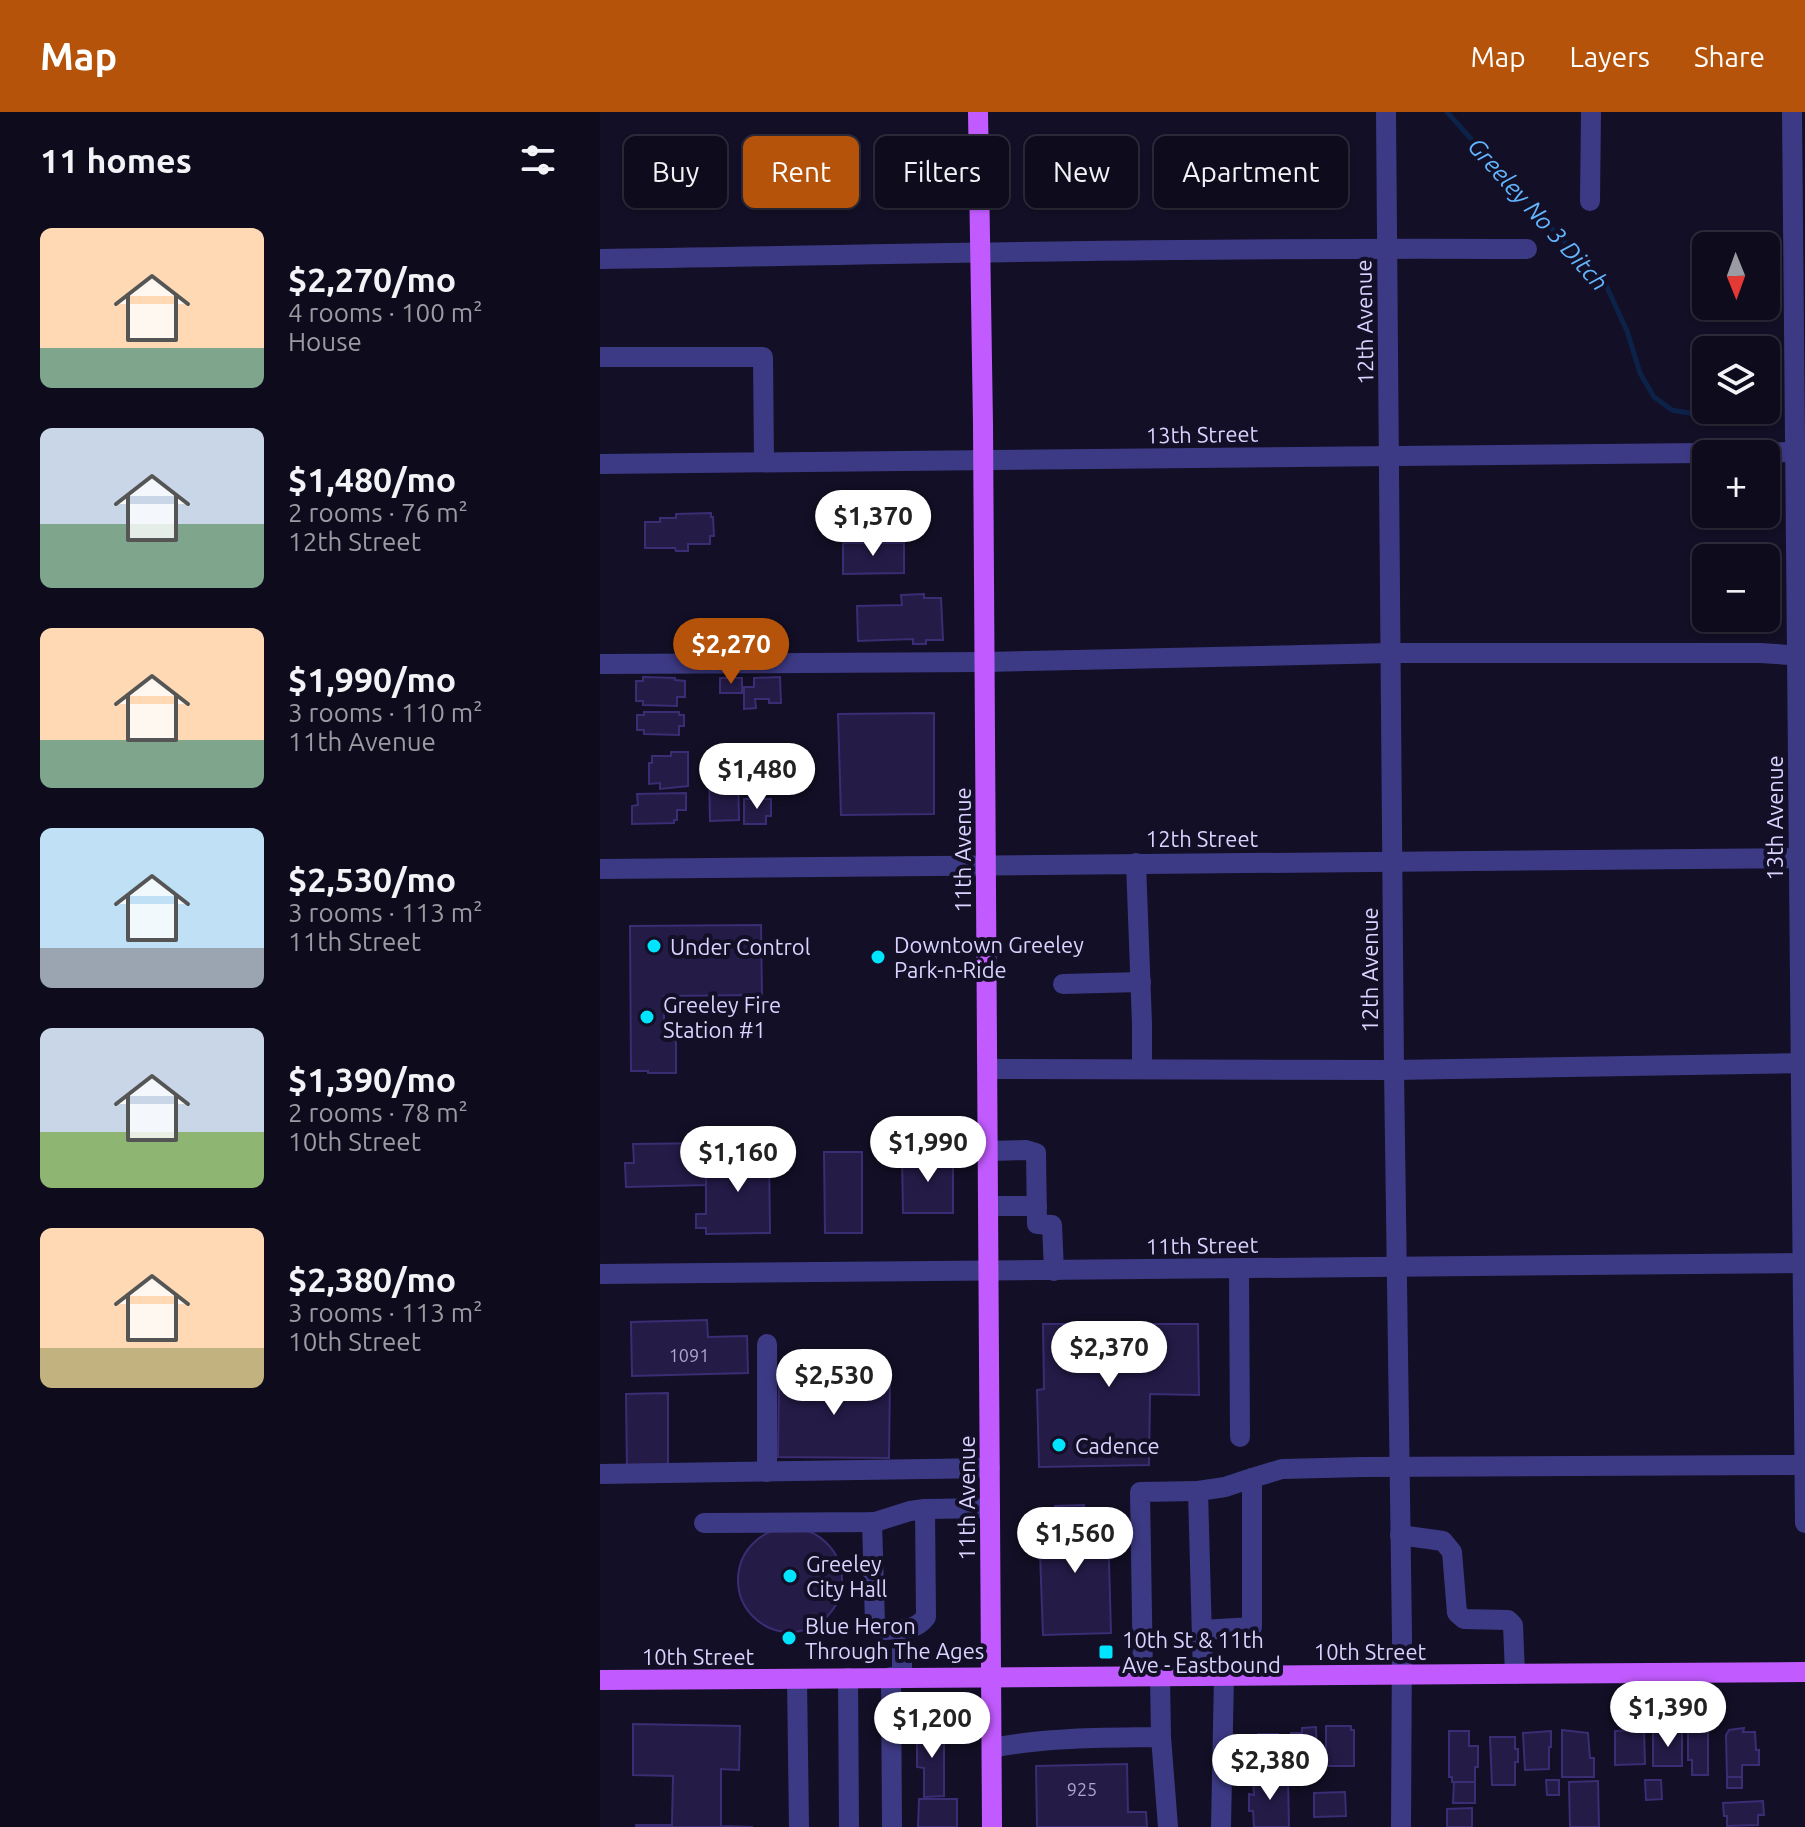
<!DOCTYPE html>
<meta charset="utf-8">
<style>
body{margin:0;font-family:Ubuntu,sans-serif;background:#171425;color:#f1f3f6;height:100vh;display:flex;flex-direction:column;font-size:30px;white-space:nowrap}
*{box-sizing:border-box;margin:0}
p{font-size:26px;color:#9b9ba3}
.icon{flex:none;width:44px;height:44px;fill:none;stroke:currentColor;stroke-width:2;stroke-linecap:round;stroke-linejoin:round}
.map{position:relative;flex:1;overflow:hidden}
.drawer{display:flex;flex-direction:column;background:#0e0b1c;width:600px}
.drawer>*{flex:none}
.hud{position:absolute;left:24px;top:24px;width:760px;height:72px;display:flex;gap:16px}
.needle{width:52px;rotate:179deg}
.controls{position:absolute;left:1092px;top:120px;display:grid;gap:16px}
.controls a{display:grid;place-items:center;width:88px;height:88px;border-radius:12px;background:#0e0b1c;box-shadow:0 2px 6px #0004,0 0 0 2px #2e2b3b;font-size:40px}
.price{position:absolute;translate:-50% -68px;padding:0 18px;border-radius:28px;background:#fff;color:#222;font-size:26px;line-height:52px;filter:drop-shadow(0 2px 4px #0008)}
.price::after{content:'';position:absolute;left:50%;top:48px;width:24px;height:18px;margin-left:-12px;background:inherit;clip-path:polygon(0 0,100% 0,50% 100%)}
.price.selected{background:#b45309;color:#fff}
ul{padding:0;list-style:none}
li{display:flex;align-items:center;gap:24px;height:200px;padding:0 40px}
li span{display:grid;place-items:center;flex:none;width:224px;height:160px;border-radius:12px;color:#555}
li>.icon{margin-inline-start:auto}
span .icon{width:96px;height:96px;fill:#fffc;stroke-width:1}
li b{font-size:34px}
h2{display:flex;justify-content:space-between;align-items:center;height:96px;padding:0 40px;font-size:34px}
.chip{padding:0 28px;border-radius:12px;background:#0e0b1c;box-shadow:0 2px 6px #0004,0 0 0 2px #2e2b3b;font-size:28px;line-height:72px}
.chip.selected{background:#b45309;color:#fff}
header{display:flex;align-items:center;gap:48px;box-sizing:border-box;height:112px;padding:0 40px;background:#b45309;color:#fff}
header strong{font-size:38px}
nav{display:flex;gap:44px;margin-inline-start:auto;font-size:28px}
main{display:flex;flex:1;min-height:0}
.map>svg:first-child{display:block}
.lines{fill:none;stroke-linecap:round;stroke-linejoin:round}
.stream{stroke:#0c2248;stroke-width:5}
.building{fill:#241b47;stroke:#3b2d73;stroke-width:2}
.minor{stroke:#3d3a85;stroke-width:20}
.major{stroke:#c25bff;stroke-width:20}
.poi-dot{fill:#00e5ff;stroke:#130f26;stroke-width:3}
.labels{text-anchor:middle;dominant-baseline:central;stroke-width:8;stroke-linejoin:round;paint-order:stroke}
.number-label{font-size:18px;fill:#aca6d1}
.street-label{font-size:22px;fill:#d9d4ff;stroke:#130f26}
.poi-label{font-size:22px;fill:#d9d4ff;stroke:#130f26;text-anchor:start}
.water-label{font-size:24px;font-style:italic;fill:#62b6ff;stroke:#130f26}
</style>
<header>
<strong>Map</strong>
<nav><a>Map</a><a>Layers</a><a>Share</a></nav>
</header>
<main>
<section class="drawer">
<h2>11 homes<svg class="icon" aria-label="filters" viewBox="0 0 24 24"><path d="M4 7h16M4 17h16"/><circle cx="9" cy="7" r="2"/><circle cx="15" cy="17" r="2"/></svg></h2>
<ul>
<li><span style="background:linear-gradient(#ffd9b3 75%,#7fa58c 0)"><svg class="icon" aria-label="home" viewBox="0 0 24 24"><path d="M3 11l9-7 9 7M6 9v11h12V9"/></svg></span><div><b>$2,270/mo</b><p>4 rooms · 100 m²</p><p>House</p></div></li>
<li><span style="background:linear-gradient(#c9d6e8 60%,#7fa58c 0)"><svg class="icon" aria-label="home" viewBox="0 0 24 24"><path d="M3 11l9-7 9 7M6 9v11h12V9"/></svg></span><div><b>$1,480/mo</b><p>2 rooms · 76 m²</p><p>12th Street</p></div></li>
<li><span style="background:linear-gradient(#ffd9b3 70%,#7fa58c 0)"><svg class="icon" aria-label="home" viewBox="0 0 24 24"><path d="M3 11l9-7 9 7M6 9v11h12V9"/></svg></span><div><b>$1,990/mo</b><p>3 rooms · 110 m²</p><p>11th Avenue</p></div></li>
<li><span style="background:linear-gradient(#bfe0f5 75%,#9aa5b1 0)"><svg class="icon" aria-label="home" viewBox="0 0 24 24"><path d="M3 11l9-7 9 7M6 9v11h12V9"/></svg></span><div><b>$2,530/mo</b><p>3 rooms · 113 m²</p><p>11th Street</p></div></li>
<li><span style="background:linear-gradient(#c9d6e8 65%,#8fb573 0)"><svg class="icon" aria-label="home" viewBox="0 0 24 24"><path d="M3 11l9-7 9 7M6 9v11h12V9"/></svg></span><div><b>$1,390/mo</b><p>2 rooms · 78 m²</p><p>10th Street</p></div></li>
<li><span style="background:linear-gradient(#ffd9b3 75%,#c2b280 0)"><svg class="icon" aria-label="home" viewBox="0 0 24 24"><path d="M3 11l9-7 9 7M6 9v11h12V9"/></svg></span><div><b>$2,380/mo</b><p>3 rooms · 113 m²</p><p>10th Street</p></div></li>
</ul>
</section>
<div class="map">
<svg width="1205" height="1715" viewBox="0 0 1205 1715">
<rect width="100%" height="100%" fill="#130f26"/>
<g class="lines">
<path class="stream" d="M 847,0 L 953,118 L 1006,173 L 1027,219 L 1040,261 L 1054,285 L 1072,298 L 1095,302 L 1157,300"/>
</g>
<g class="building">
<path d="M 111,401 L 111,405 L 113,405 L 114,424 L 110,424 L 110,432 L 88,432 L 88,439 L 76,439 L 75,436 L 45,436 L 45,410 L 60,410 L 60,406 L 76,406 L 76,402 Z"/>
<path d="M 243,431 L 304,431 L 304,461 L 243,462 Z"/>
<path d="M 324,482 L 324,486 L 341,486 L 343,528 L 326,528 L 326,532 L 313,532 L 313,527 L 258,529 L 257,494 L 302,493 L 301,483 Z"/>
<path d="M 43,565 L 75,566 L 75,568 L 85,569 L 85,585 L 77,585 L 77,594 L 43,593 L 43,589 L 36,589 L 36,569 L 43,569 Z"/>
<path d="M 180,565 L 181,591 L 169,591 L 169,587 L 155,587 L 156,596 L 144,597 L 144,575 L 154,575 L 154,566 Z"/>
<rect x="120" y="566" width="22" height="15"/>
<path d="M 44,600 L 79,600 L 79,603 L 84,603 L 84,614 L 79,614 L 79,623 L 44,622 L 44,618 L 37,618 L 37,603 L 44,603 Z"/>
<path d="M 334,601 L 334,702 L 241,703 L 238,602 Z"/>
<path d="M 71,640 L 88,640 L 88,674 L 60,677 L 60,671 L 49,672 L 49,651 L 52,651 L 52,644 L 71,644 Z"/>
<path d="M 138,660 L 139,708 L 110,709 L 109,661 Z"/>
<path d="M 86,681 L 86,698 L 77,698 L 77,708 L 74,708 L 74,711 L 32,712 L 32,694 L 38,693 L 37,682 Z"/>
<path d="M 144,687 L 171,687 L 171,704 L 166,704 L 166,712 L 144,712 Z"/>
<path d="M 161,813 L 162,886 L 152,886 L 152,883 L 64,884 L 64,925 L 76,925 L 76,961 L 48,961 L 48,959 L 31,959 L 30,814 Z"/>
<path d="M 113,1031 L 114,1061 L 106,1061 L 106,1073 L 26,1075 L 25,1051 L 34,1051 L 33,1032 Z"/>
<path d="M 169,1038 L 170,1121 L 106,1122 L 106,1116 L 96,1116 L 96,1102 L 106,1102 L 106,1061 L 114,1061 L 114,1039 Z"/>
<path d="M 224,1040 L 262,1040 L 262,1121 L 225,1121 Z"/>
<path d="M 302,1043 L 353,1043 L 353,1101 L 303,1101 Z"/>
<path d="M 107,1208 L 108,1225 L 147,1224 L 148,1261 L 32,1264 L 31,1210 Z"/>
<path d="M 443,1212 L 598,1212 L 599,1283 L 550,1282 L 549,1353 L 439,1355 L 437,1278 L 444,1277 Z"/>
<path d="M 179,1265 L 290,1265 L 289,1346 L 178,1345 Z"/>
<path d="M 68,1281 L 68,1354 L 27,1355 L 26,1282 Z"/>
<path d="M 484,1393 L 485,1414 L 508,1413 L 511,1521 L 443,1523 L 439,1414 L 455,1413 L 455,1394 Z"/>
<circle cx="190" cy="1468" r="52"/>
<path d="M 33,1612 L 140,1614 L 139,1658 L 121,1657 L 121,1714 L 153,1715 L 36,1715 L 36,1713 L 72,1713 L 73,1664 L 33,1663 Z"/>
<path d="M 344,1613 L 344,1684 L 324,1685 L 324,1656 L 317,1655 L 317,1619 L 329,1619 L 329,1614 Z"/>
<path d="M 726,1614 L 751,1614 L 751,1618 L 754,1618 L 754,1654 L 726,1654 Z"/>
<path d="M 716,1615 L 717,1651 L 705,1651 L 705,1658 L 692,1658 L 691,1621 L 702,1621 L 702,1616 Z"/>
<path d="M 1088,1616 L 1108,1616 L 1108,1663 L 1092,1663 L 1092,1648 L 1088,1648 Z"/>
<path d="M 1144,1616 L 1143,1620 L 1155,1620 L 1156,1638 L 1159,1638 L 1159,1653 L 1142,1653 L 1142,1665 L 1127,1665 L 1126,1623 L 1129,1618 Z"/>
<path d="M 962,1618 L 988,1621 L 990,1646 L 994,1646 L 994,1665 L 962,1665 Z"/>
<path d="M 1044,1618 L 1045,1652 L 1015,1653 L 1015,1619 Z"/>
<path d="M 849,1619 L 869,1619 L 869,1634 L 878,1634 L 878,1655 L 875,1655 L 875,1670 L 852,1670 L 852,1665 L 849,1665 Z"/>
<path d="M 951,1619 L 951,1635 L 949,1635 L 949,1657 L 925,1658 L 923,1621 Z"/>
<rect x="1053" y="1620" width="29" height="34"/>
<path d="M 658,1622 L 678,1622 L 679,1651 L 659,1651 Z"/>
<path d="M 890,1625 L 915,1625 L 915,1637 L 918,1637 L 918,1650 L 915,1650 L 915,1673 L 892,1673 Z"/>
<path d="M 527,1652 L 528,1700 L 546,1700 L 547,1715 L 437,1715 L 436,1654 Z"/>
<path d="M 688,1664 L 689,1715 L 654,1715 L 653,1699 L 649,1699 L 649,1682 L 654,1683 L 653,1665 Z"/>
<rect x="1127" y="1665" width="15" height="11"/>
<path d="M 946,1668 L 959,1668 L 959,1683 L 947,1683 Z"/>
<path d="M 1045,1668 L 1061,1668 L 1062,1687 L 1046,1688 Z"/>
<path d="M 998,1669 L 999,1715 L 970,1715 L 969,1670 Z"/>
<path d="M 854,1670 L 875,1670 L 875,1691 L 853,1691 Z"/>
<path d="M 745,1680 L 746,1704 L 714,1705 L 714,1681 Z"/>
<path d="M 319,1687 L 357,1687 L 357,1715 L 318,1715 Z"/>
<path d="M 1163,1689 L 1164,1703 L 1158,1703 L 1158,1713 L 1127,1714 L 1127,1704 L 1124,1704 L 1123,1691 Z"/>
<path d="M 872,1696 L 872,1715 L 847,1715 L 847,1697 Z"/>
</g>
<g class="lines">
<g class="minor">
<path d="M 786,0 L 794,958 L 802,1525 L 801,1715"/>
<path d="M 1192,0 L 1205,1411"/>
<path d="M 990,89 L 991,0"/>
<path d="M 0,147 C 309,142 618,135 927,137"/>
<path d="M 0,245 L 163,245 L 164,350"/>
<path d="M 0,352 L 1205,340"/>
<path d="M 0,552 L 385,550 L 791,541 L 1160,541 L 1205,544"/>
<path d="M 536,751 L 542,912 L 542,957"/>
<path d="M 0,757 L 1205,746"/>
<path d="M 463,872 L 541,870"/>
<path d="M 388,957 L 794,958 L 1205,951"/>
<path d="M 388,1039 L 426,1038 L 436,1041 L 437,1112 L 452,1113 L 454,1159"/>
<path d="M 389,1094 L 437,1094"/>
<path d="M 639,1157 L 640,1325"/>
<path d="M 0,1162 L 1205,1151"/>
<path d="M 167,1360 L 167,1232"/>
<path d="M 0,1362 L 390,1356"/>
<path d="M 272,1410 L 275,1511 L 278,1516 L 283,1518 C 299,1517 315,1520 326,1505 L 325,1397"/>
<path d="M 104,1411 L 275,1410 L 310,1399 L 325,1397 L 390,1396"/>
<path d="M 800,1423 L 843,1429 L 852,1440 L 857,1501 L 864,1507 L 908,1508 L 913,1513 L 915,1562"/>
<path d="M 302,1517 L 302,1565"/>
<path d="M 602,1518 L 652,1515 L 652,1366 L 682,1357 L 763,1355 L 1205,1353"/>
<path d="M 603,1563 L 598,1379 L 625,1375 L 652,1366"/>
<path d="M 543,1564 L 540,1380 L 598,1379"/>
<path d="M 560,1564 L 561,1625 L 568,1715"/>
<path d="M 291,1565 L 292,1715"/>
<path d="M 248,1566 L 249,1715"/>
<path d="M 197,1567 L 199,1715"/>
<path d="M 392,1636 C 448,1625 504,1626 561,1625"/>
<path d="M 621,1715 L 624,1563"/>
</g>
<g class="major">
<path d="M 378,0 L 383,312 L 392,1715"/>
<path d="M 0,1568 L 1205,1560"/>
</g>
</g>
<g class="poi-dot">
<circle cx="54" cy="834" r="8"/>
<circle cx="278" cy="845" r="8"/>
<circle cx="47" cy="905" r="8"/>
<circle cx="459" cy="1333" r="8"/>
<circle cx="190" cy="1464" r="8"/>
<circle cx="189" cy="1526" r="8"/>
<rect x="498" y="1532" width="16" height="16" rx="4"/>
</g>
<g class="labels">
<g class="number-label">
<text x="89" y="1243">1091</text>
<text x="482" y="1677">925</text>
</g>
<g class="street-label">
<text transform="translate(764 210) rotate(-91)">12th Avenue</text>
<text transform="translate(602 322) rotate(-1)">13th Street</text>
<text transform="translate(1174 706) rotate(-90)">13th Avenue</text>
<text x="602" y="726">12th Street</text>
<text transform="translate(362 738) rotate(-90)">11th Avenue</text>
<text transform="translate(769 858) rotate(-90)">12th Avenue</text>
<text transform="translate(602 1133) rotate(-1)">11th Street</text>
<text transform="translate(366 1386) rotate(-90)">11th Avenue</text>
<text x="770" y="1539">10th Street</text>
<text x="98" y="1544">10th Street</text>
</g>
<g class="poi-label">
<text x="294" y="832">Downtown Greeley<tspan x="294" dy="25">Park-n-Ride</tspan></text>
<text x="70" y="834">Under Control</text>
<text x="63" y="892">Greeley Fire<tspan x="63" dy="25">Station #1</tspan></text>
<text x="475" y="1333">Cadence</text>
<text x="206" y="1451">Greeley<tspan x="206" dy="25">City Hall</tspan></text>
<text x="205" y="1513">Blue Heron<tspan x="205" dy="25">Through The Ages</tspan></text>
<text x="522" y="1527">10th St &amp; 11th<tspan x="522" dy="25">Ave - Eastbound</tspan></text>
</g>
<g class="water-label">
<text transform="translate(938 102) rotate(48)">Greeley No 3 Ditch</text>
</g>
</g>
</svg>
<div class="controls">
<a><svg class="needle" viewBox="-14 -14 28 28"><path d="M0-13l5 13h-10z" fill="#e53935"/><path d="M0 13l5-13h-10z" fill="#9b9ba3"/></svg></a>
<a><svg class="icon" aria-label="layers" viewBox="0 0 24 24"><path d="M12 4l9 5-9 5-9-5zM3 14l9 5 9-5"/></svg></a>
<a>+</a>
<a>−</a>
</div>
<b class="price" style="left:273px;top:446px">$1,370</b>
<b class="price selected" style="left:131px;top:574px">$2,270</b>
<b class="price" style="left:157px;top:699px">$1,480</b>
<b class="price" style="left:328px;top:1072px">$1,990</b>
<b class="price" style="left:138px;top:1082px">$1,160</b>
<b class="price" style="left:509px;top:1277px">$2,370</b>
<b class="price" style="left:234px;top:1305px">$2,530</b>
<b class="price" style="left:475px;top:1463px">$1,560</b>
<b class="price" style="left:1068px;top:1637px">$1,390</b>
<b class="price" style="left:332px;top:1648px">$1,200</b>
<b class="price" style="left:670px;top:1690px">$2,380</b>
<div class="hud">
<a class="chip">Buy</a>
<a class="chip selected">Rent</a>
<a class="chip">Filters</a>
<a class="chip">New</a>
<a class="chip">Apartment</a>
</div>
</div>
</main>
